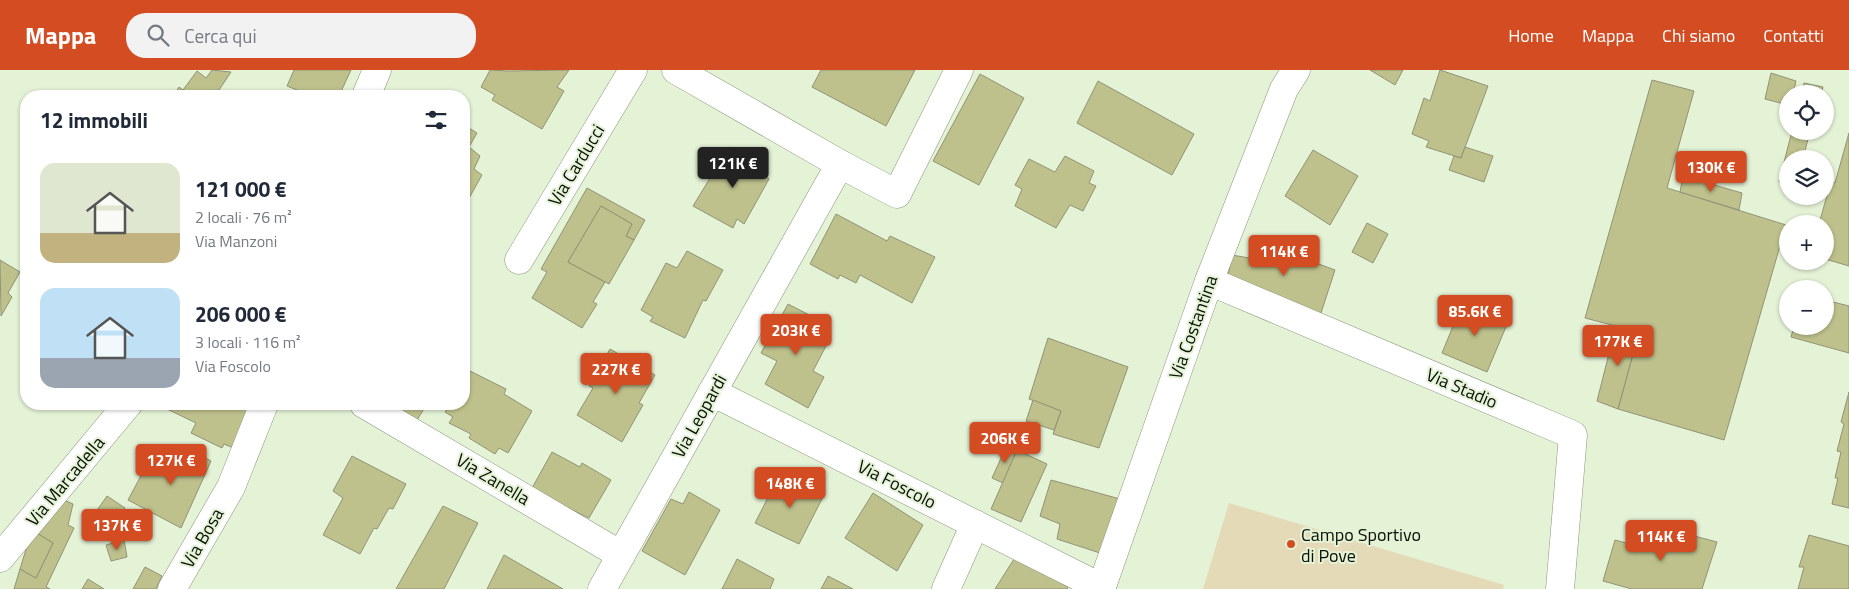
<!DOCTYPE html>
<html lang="it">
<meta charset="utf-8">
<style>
body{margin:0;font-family:"Titillium Web",sans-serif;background:#f2f2f3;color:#1f2937;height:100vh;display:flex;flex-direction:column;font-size:19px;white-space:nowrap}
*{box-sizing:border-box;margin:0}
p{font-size:16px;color:#747a83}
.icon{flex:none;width:28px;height:28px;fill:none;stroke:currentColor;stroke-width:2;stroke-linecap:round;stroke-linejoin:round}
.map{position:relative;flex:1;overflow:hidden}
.details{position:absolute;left:20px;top:20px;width:450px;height:320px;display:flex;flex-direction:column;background:#fff;border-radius:20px;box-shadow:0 1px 4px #0004}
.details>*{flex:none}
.buttons{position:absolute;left:1779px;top:15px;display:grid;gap:10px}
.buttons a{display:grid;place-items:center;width:55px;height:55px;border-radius:50%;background:#fff;box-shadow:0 1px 4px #0004;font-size:25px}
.price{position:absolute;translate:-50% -42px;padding:0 11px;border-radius:5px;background:#d44c22;color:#fff;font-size:16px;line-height:32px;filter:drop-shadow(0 1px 2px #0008)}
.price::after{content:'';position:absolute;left:50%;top:30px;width:15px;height:11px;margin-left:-8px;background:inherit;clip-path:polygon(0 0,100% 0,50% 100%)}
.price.active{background:#222;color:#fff}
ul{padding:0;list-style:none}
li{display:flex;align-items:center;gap:15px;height:125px;padding:0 20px}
li span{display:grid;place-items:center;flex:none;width:140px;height:100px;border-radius:15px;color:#555}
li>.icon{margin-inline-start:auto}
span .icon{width:60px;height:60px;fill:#fffc;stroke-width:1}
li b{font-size:21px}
h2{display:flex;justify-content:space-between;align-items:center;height:60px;padding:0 20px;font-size:21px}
header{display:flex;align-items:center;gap:30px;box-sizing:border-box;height:70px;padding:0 25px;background:#d44c22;color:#fff}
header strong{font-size:24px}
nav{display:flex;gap:28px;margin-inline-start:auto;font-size:18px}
.search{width:350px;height:45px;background:#f2f2f3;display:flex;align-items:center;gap:12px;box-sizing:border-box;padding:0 18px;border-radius:20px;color:#747a83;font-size:19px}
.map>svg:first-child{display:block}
.green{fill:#e5dab8}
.building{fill:#bec18c;stroke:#919376}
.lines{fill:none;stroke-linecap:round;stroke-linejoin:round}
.minor-casing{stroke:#89967b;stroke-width:29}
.major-casing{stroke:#89967b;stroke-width:29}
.minor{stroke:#fff;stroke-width:28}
.major{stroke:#fff;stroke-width:28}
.poi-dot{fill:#d44c22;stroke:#e4f2d6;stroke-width:2}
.labels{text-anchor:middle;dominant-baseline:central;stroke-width:4;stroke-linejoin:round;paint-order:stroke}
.street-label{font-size:18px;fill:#0b1007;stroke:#e4f2d6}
.poi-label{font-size:18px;fill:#0b1007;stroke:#e4f2d6;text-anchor:start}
</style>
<header>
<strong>Mappa</strong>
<div class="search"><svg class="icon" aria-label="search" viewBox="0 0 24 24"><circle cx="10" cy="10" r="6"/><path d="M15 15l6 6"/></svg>Cerca qui</div>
<nav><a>Home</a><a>Mappa</a><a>Chi siamo</a><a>Contatti</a></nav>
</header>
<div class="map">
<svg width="1849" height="519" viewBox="0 0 1849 519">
<rect width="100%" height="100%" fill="#e4f2d6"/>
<path class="green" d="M 1229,433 L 1504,515 L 1503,519 L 1203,519 Z"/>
<g class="building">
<path d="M 212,0 L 231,2 L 215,26 L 174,26 L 179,17 L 183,20 L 197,1 L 206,8 Z"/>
<path d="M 294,0 L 351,0 L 339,26 L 312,26 L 287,16 Z"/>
<path d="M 490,0 L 508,1 L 569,0 L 557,17 L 564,21 L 542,59 L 492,30 L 495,25 L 481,17 Z"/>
<path d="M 821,0 L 915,0 L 886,56 L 812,17 Z"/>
<path d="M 1370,0 L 1403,0 L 1395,15 Z"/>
<path d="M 1440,0 L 1488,16 L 1461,88 L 1426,77 L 1429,71 L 1412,64 L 1424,28 L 1430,31 Z"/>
<path d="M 1771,3 L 1796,11 L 1793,24 L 1788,24 L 1788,35 L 1765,29 Z"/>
<path d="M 980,4 L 1024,28 L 979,115 L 933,91 Z"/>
<path d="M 1652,10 L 1694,21 L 1667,118 L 1786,155 L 1724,370 L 1618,339 L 1639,262 L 1585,248 Z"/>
<path d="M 1098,11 L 1194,64 L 1172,105 L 1077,53 Z"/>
<path d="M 1804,13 L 1823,17 L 1821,24 L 1801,24 Z"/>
<path d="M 464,55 L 477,63 L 469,77 L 480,86 L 474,99 L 482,105 L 468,130 L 464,128 Z"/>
<path d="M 1792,61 L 1810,61 L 1803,89 L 1788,89 L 1788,116 L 1779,112 Z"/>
<path d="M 1849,63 L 1849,196 L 1825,189 L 1825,154 L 1819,154 L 1831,111 L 1835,113 Z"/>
<path d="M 729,77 L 767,97 L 762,105 L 769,109 L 744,154 L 737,149 L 733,158 L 693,136 Z"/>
<path d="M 1465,77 L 1493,86 L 1484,112 L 1449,100 L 1454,86 L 1461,88 Z"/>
<path d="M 1313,80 L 1358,106 L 1330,155 L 1285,126 Z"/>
<path d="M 1065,86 L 1094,101 L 1089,113 L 1096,116 L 1083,141 L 1070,135 L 1056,158 L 1015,136 L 1022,119 L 1015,115 L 1029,89 L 1055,102 Z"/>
<path d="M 1683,106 L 1742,123 L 1739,140 L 1680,122 Z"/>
<path d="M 587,118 L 645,150 L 634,170 L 626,166 L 632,154 L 601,136 L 568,192 L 605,212 L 593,232 L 597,234 L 582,258 L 532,228 L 547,202 L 541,199 Z"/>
<path d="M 601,136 L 632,154 L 626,166 L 634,170 L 609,214 L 568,192 Z"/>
<path d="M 836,144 L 887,171 L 890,166 L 935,187 L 912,233 L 860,205 L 856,213 L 840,205 L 838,209 L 810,194 Z"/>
<path d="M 1367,153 L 1388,164 L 1373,193 L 1352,182 Z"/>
<path d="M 1252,174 L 1274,181 L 1275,178 L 1335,200 L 1320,246 L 1228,207 L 1232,185 L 1249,188 Z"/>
<path d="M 687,181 L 723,200 L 706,231 L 703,230 L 685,268 L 650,251 L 653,247 L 641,240 L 666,193 L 677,198 Z"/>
<path d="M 0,190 L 20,202 L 8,223 L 12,227 L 1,246 Z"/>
<path d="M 1825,230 L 1849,236 L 1849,283 L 1791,267 L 1794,256 L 1825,256 Z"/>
<path d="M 1463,232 L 1508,252 L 1487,302 L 1442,283 Z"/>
<path d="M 788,234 L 825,253 L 816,268 L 827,274 L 813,301 L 824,307 L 808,338 L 765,314 L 777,291 L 761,283 Z"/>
<path d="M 1616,256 L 1639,262 L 1618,339 L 1597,331 Z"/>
<path d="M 1048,268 L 1128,297 L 1099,378 L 1053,364 L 1061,341 L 1029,329 Z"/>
<path d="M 610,279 L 655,305 L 639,333 L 643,335 L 622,372 L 577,345 L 593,318 L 589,316 Z"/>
<path d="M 468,300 L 506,319 L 504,324 L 532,341 L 508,383 L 499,378 L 495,384 L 469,368 L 471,364 L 449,353 L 453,347 L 445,342 L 450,334 L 464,334 L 464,308 Z"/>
<path d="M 1849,322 L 1849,438 L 1832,434 L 1838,408 L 1835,408 L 1841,382 L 1837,381 L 1844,354 L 1841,352 Z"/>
<path d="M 1033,330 L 1061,341 L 1054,360 L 1026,351 Z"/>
<path d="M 169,334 L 259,334 L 238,380 L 224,374 L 222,378 L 191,363 L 196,353 L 167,339 Z"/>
<path d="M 372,334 L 427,334 L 412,358 Z"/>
<path d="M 1007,375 L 1017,380 L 1003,413 L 992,408 Z"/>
<path d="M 185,376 L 211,391 L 181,458 L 128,430 L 151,387 L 174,398 Z"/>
<path d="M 1017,380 L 1047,394 L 1021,452 L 991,439 Z"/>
<path d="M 552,382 L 580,397 L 582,393 L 611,410 L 589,448 L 531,420 Z"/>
<path d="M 352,386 L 406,414 L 393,439 L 389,438 L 377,459 L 374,458 L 360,484 L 323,465 L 343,428 L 333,421 Z"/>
<path d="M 780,404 L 825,423 L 799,474 L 755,453 Z"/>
<path d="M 1051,410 L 1120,429 L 1103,484 L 1057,469 L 1060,454 L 1040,446 Z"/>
<path d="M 689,422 L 720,440 L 685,505 L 642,481 L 671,429 L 683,434 Z"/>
<path d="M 873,423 L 923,455 L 897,501 L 845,468 Z"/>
<path d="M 55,426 L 73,434 L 68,455 L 74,458 L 46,517 L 50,519 L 14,519 L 20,499 L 36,508 L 53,473 L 32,460 Z"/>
<path d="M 107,426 L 125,438 L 111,459 L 93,446 Z"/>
<path d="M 443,436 L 478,453 L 444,519 L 396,519 Z"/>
<path d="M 1653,455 L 1717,472 L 1702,519 L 1632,519 L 1603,511 L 1615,470 L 1645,478 Z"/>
<path d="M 32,460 L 53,473 L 36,508 L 20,499 Z"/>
<path d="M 1809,465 L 1849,476 L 1849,519 L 1798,519 L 1804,497 L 1799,497 Z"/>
<path d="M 124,470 L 127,487 L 111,491 L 106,475 Z"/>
<path d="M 504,485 L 563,519 L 487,519 Z"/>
<path d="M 1016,486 L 1068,517 L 1067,519 L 995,519 Z"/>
<path d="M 737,489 L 774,509 L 770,519 L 722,519 Z"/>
<path d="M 145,497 L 162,506 L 156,519 L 133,519 Z"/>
<path d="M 828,506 L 853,519 L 821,519 Z"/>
<path d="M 88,509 L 104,519 L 82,519 Z"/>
</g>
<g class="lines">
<g class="minor-casing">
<g id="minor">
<path d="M 676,0 L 840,94 L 897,124 L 959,0"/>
<path d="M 519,190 L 633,0"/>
<path d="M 1209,211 L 1573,365 L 1560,519"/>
<path d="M 712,322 L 1102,518"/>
<path d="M 364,334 L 621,485"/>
<path d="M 0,488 L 128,334"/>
<path d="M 602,519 L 840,94"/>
<path d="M 946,519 L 975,454"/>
<path d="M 1101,519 L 1209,211 L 1284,19 L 1296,0"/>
</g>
</g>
<g class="major-casing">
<g id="major">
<path d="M 366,26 L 377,0"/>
<path d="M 172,519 L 231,417 L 264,334"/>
</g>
</g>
<use href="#minor" class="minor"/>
<use href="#major" class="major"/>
</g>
<circle class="poi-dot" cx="1291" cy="474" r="5"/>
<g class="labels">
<g class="street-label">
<text transform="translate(576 95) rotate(-59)">Via Carducci</text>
<text transform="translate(1193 257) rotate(-70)">Via Costantina</text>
<text transform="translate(1462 318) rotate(23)">Via Stadio</text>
<text transform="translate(699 346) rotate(-61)">Via Leopardi</text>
<text transform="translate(493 409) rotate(31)">Via Zanella</text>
<text transform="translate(65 411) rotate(-50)">Via Marcadella</text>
<text transform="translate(897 414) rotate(27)">Via Foscolo</text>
<text transform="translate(202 468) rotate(-60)">Via Bosa</text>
</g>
<g class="poi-label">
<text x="1301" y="464">Campo Sportivo<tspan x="1301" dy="21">di Pove</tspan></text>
</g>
</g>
</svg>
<div class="buttons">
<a><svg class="icon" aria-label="locate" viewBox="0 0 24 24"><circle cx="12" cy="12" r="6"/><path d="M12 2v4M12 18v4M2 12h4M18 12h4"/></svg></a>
<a><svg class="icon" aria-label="layers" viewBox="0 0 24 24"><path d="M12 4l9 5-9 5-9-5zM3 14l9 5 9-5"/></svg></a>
<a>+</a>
<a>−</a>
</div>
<b class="price active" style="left:733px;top:119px">121K €</b>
<b class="price" style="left:1711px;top:123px">130K €</b>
<b class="price" style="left:1284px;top:207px">114K €</b>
<b class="price" style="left:1475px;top:267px">85.6K €</b>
<b class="price" style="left:796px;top:286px">203K €</b>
<b class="price" style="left:1618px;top:297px">177K €</b>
<b class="price" style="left:616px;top:325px">227K €</b>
<b class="price" style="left:1005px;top:394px">206K €</b>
<b class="price" style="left:171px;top:416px">127K €</b>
<b class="price" style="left:790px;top:439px">148K €</b>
<b class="price" style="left:117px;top:481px">137K €</b>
<b class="price" style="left:1661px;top:492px">114K €</b>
<section class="details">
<h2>12 immobili<svg class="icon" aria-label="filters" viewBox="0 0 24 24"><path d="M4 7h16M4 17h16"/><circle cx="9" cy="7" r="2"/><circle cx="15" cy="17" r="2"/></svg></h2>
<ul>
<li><span style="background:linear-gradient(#dfe7d0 70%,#c2b280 0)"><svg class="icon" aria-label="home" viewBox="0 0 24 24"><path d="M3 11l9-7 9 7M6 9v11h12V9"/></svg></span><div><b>121 000 €</b><p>2 locali · 76 m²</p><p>Via Manzoni</p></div></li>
<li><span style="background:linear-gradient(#bfe0f5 70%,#9aa5b1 0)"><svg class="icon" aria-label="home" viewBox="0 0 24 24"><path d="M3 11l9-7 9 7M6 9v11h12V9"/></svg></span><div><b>206 000 €</b><p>3 locali · 116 m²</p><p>Via Foscolo</p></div></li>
</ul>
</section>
</div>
